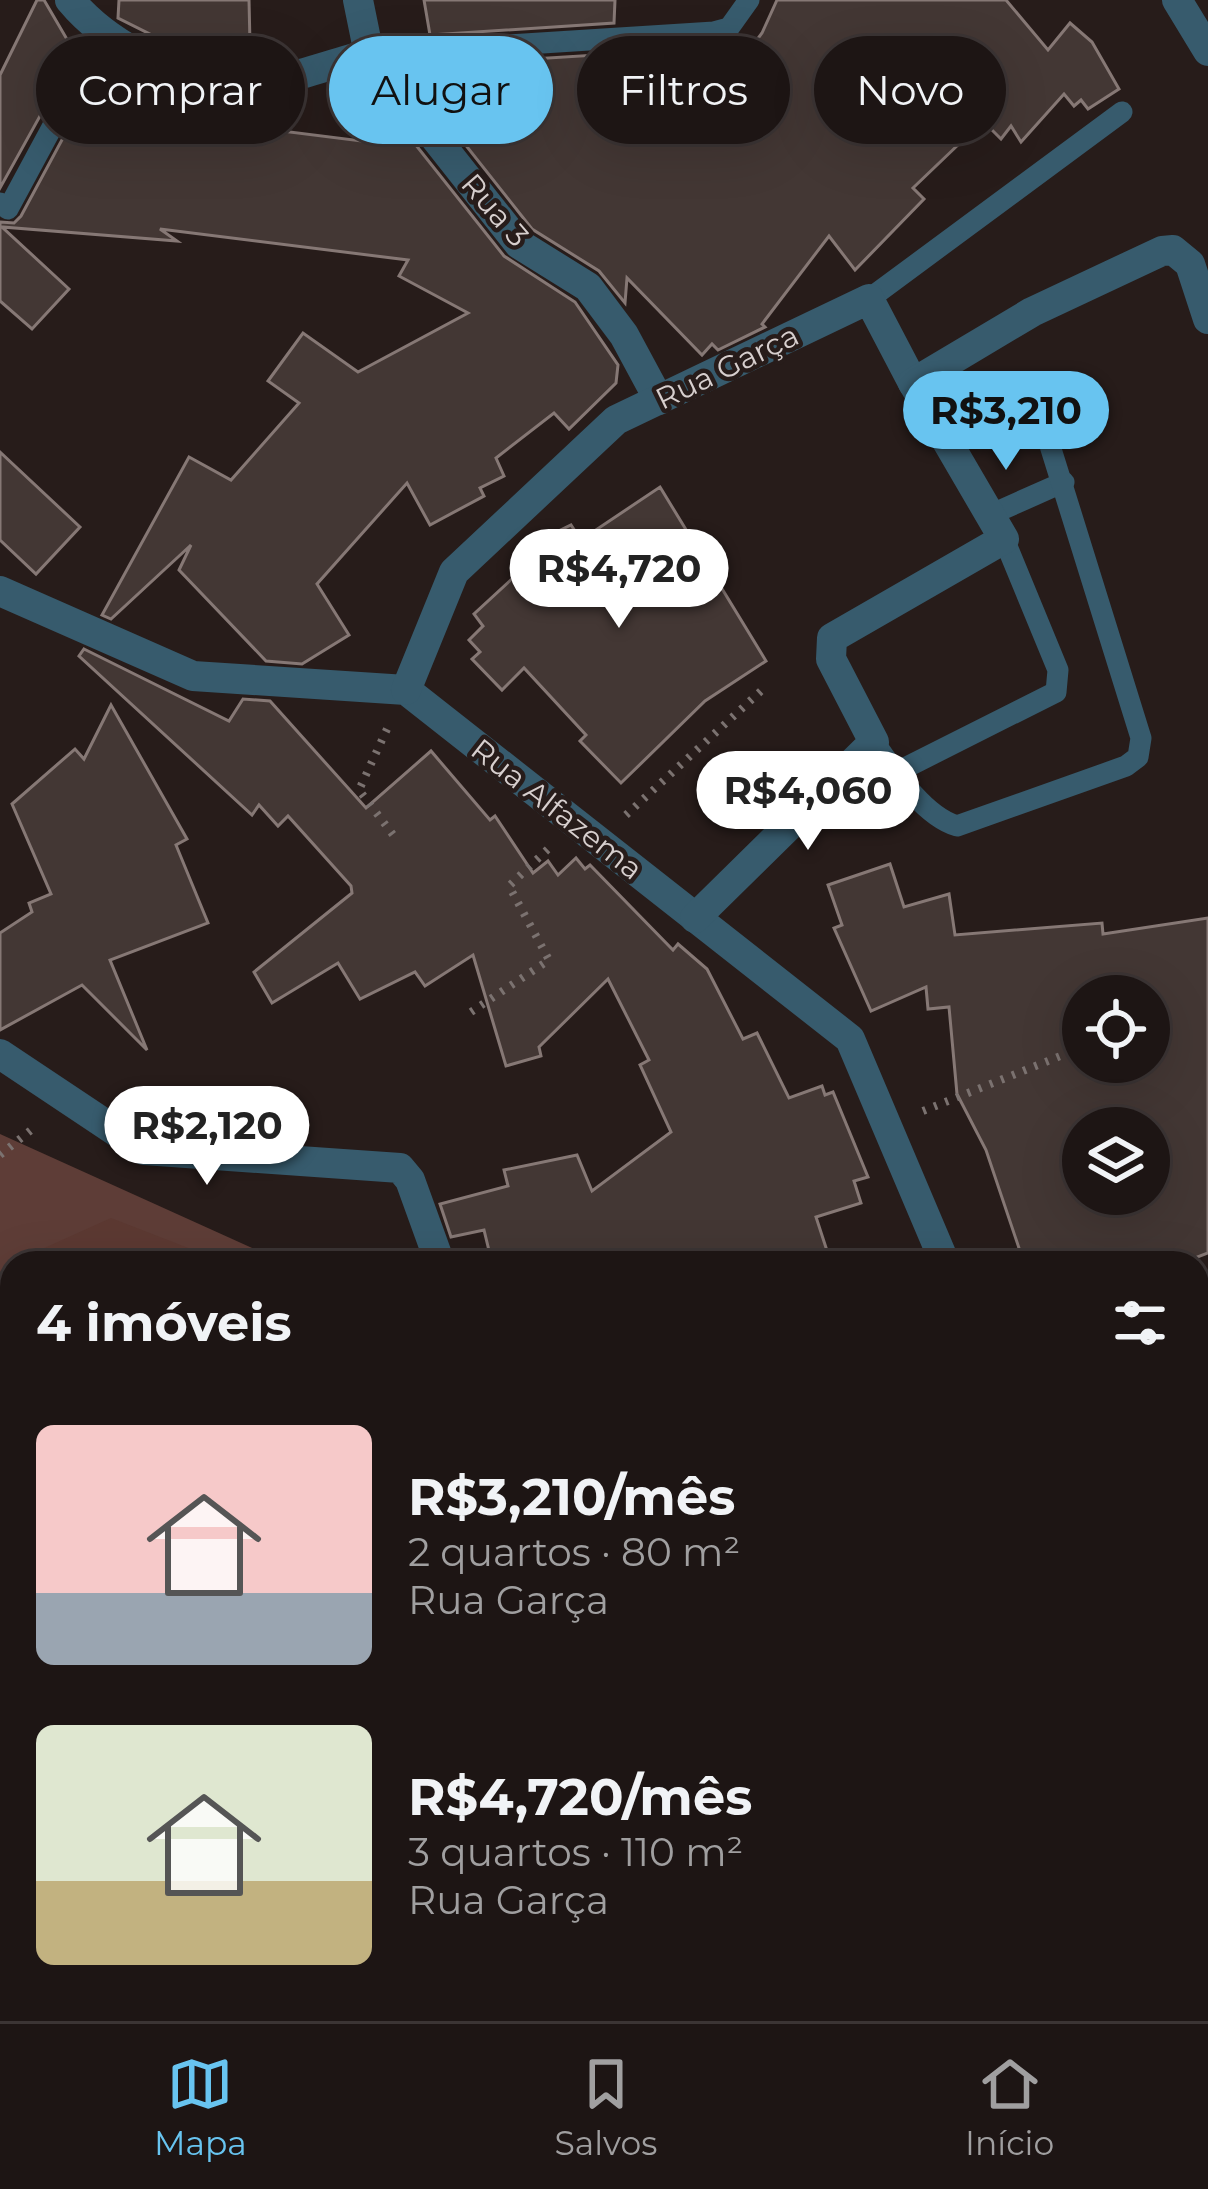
<!DOCTYPE html>
<html lang="pt">
<meta charset="utf-8">
<style>
body{margin:0;font-family:Montserrat,sans-serif;background:#2a2222;color:#f1f3f6;height:100vh;display:flex;flex-direction:column;font-size:45px;white-space:nowrap}
*{box-sizing:border-box;margin:0}
p{font-size:39px;color:#a09fa0}
.icon{flex:none;width:66px;height:66px;fill:none;stroke:currentColor;stroke-width:2;stroke-linecap:round;stroke-linejoin:round}
.map{position:relative;flex:1;overflow:hidden}
.drawer{position:absolute;left:0px;top:1251px;width:1209px;height:771px;display:flex;flex-direction:column;background:#1d1514;border-radius:36px 36px 0 0;box-shadow:0 12px 48px #0002,0 0 0 3px #3b3434}
.drawer>*{flex:none}
.top-card{position:absolute;left:36px;top:36px;width:1137px;height:108px;display:flex;gap:24px}
.buttons{position:absolute;left:1062px;top:975px;display:grid;gap:24px}
.buttons a{display:grid;place-items:center;width:108px;height:108px;border-radius:50%;background:#1d1514;box-shadow:0 12px 48px #0002,0 0 0 3px #3b3434;font-size:60px}
.price{position:absolute;translate:-50% -102px;padding:0 27px;border-radius:42px;background:#fff;color:#222;font-size:39px;line-height:78px;filter:drop-shadow(0 3px 6px #0008)}
.price::after{content:'';position:absolute;left:50%;top:72px;width:36px;height:27px;margin-left:-18px;background:inherit;clip-path:polygon(0 0,100% 0,50% 100%)}
.price.on{background:#68c4f0;color:#111}
ul{padding:0;list-style:none}
li{display:flex;align-items:center;gap:36px;height:300px;padding:0 36px}
li span{display:grid;place-items:center;flex:none;width:336px;height:240px;border-radius:18px;color:#555}
li>.icon{margin-inline-start:auto}
span .icon{width:144px;height:144px;fill:#fffc;stroke-width:1}
li b{font-size:51px}
h2{display:flex;justify-content:space-between;align-items:center;height:144px;padding:0 36px;font-size:51px}
.chip{padding:0 42px;border-radius:54px;background:#1d1514;box-shadow:0 12px 48px #0002,0 0 0 3px #3b3434;font-size:42px;line-height:108px}
.chip.on{background:#68c4f0;color:#111}
.menu{display:flex;justify-content:space-around;align-items:center;height:168px;border-top:3px solid #3b3434;background:#1d1514;font-size:33px;color:#a09fa0}
.menu a{display:grid;justify-items:center;gap:6px}
.menu .on{color:#68c4f0}
.map>svg:first-child{display:block}
.green{fill:#5e3d37}
.forest{fill:#5c3932}
.lines{fill:none;stroke-linecap:round;stroke-linejoin:round}
.stream{stroke:#00101c;stroke-width:15}
.building{fill:#433734;stroke:#867875;stroke-width:3;fill-rule:evenodd}
.path{stroke:#7b7270;stroke-width:8;stroke-dasharray:3 9;stroke-linecap:butt}
.lane{stroke:#375b6d;stroke-width:21}
.street{stroke:#375b6d;stroke-width:30}
.labels{text-anchor:middle;dominant-baseline:central;stroke-width:9;stroke-linejoin:round;paint-order:stroke}
.street-label{font-size:30px;fill:#d7cfce;stroke:#271c1a}
</style>
<div class="map">
<svg width="1208" height="2021" viewBox="0 0 1208 2021">
<rect width="100%" height="100%" fill="#271c1a"/>
<path class="green" d="M 0,1134 L 285,1263 L 12,1263 L 12,2010 L 382,2010 L 390,2021 L 0,2021 Z"/>
<path class="forest" d="M 111,1218 L 227,1263 L 12,1263 L 12,1543 L 0,1561 L 0,1338 L 12,1332 L 11,1263 Z"/>
<g class="lines">
<path class="stream" d="M 0,1442 L 12,1436"/>
</g>
<g class="building">
<path d="M 37,0 L 44,0 L 75,53 L 0,188 L 0,75 Z"/>
<path d="M 119,0 L 249,0 L 250,44 L 208,45 L 200,59 L 118,18 Z"/>
<path d="M 424,0 L 615,0 L 614,23 L 430,35 Z"/>
<path d="M 777,0 L 1006,0 L 1048,50 L 1070,23 L 1092,42 L 1119,89 L 1088,109 L 1081,100 L 1074,106 L 1064,94 L 1021,142 L 1011,126 L 1001,139 L 983,121 L 913,188 L 924,199 L 855,270 L 829,236 L 762,324 L 765,327 L 718,350 L 712,344 L 702,355 L 627,278 L 625,303 L 599,271 L 532,229 L 411,76 L 436,65 L 612,54 L 610,72 L 725,83 L 762,33 Z"/>
<path d="M 116,64 L 193,97 L 187,119 L 377,143 L 392,115 L 504,256 L 575,302 L 618,365 L 616,383 L 569,429 L 554,413 L 496,458 L 504,476 L 480,488 L 484,496 L 430,525 L 407,483 L 317,584 L 349,635 L 302,664 L 266,661 L 179,570 L 191,545 L 111,619 L 102,615 L 189,457 L 231,480 L 299,403 L 268,381 L 303,333 L 358,372 L 468,313 L 399,276 L 408,260 L 160,229 L 177,241 L 2,227 L 69,289 L 32,329 L 0,301 L 0,222 L 14,223 L 21,216 L 92,84 L 114,121 Z"/>
<path d="M 0,452 L 80,527 L 36,574 L 0,540 Z"/>
<path d="M 660,487 L 766,661 L 705,701 L 621,783 L 580,741 L 586,735 L 524,668 L 502,690 L 472,659 L 480,652 L 469,640 L 483,626 L 474,614 L 541,552 L 538,541 L 571,525 L 581,540 Z"/>
<path d="M 84,649 L 229,721 L 243,699 L 270,701 L 366,808 L 431,751 L 490,820 L 495,816 L 533,873 L 548,861 L 558,875 L 576,858 L 585,869 L 590,865 L 673,950 L 678,944 L 707,969 L 743,1039 L 757,1033 L 789,1098 L 822,1086 L 825,1095 L 833,1092 L 868,1177 L 854,1181 L 861,1203 L 816,1217 L 831,1263 L 492,1263 L 484,1230 L 451,1237 L 440,1204 L 508,1186 L 504,1170 L 577,1155 L 592,1191 L 671,1132 L 640,1065 L 649,1060 L 608,979 L 539,1047 L 541,1056 L 506,1066 L 473,955 L 425,986 L 415,972 L 360,999 L 338,963 L 272,1003 L 254,972 L 352,893 L 351,886 L 288,816 L 278,826 L 259,805 L 252,815 L 79,656 Z"/>
<path d="M 111,705 L 187,839 L 176,845 L 208,923 L 110,960 L 147,1050 L 82,985 L 0,1030 L 0,933 L 32,912 L 29,903 L 51,894 L 12,804 L 75,749 L 84,759 Z"/>
<path d="M 890,864 L 904,907 L 949,894 L 955,935 L 1102,923 L 1103,934 L 1208,918 L 1208,1253 L 1182,1263 L 1024,1263 L 986,1150 L 957,1094 L 949,1007 L 928,1009 L 926,987 L 871,1011 L 834,928 L 842,925 L 828,885 ZM 1083,996 L 1149,996 L 1149,1062 L 1083,1062 ZM 1083,1128 L 1149,1128 L 1149,1194 L 1083,1194 Z"/>
</g>
<g class="lines">
<g class="path">
<path d="M 387,729 L 359,790 L 397,840"/>
<path d="M 626,815 L 762,690"/>
<path d="M 471,1012 L 549,960 L 509,886 L 548,849"/>
<path d="M 923,1111 L 1083,1047"/>
<path d="M 0,1155 L 36,1126"/>
<path d="M 1197,1311 L 1208,1306"/>
</g>
<g class="lane">
<path d="M 369,54 L 714,32 L 729,28 L 749,0"/>
<path d="M 0,203 L 8,209 L 104,31"/>
<path d="M 869,299 L 1122,112"/>
<path d="M 992,514 L 1064,482"/>
<path d="M 874,742 C 893,769 923,816 957,826 L 1126,766 L 1138,757 L 1141,738 L 1042,420"/>
<path d="M 895,773 L 1056,692 L 1058,670 L 1004,539"/>
<path d="M 1197,1693 L 1208,1717"/>
</g>
<g class="street">
<path d="M 70,0 C 108,46 182,83 242,85 C 276,85 334,63 369,54"/>
<path d="M 358,0 L 369,54 L 519,244 L 588,287 L 624,335 L 659,400"/>
<path d="M 1177,0 L 1208,51"/>
<path d="M 0,591 L 193,676 L 406,690 L 850,1039 L 945,1263"/>
<path d="M 406,690 L 454,572 L 616,420 L 869,299 L 913,383"/>
<path d="M 695,918 L 874,742 L 831,659 L 832,638 L 1004,539 L 913,383 L 1032,312 L 1162,251 L 1173,250 L 1190,264 L 1208,319"/>
<path d="M 0,1054 L 144,1150 L 400,1168 L 410,1180 L 440,1263"/>
<path d="M 1197,1687 L 1208,1687"/>
<path d="M 814,2010 L 820,2021"/>
</g>
</g>
<g class="labels">
<g class="street-label">
<text transform="translate(495 210) rotate(49)">Rua 3</text>
<text transform="translate(727 367) rotate(-26)">Rua Garça</text>
<text transform="translate(557 809) rotate(38)">Rua Alfazema</text>
</g>
</g>
</svg>
<div class="buttons">
<a><svg class="icon" aria-label="locate" viewBox="0 0 24 24"><circle cx="12" cy="12" r="6"/><path d="M12 2v4M12 18v4M2 12h4M18 12h4"/></svg></a>
<a><svg class="icon" aria-label="layers" viewBox="0 0 24 24"><path d="M12 4l9 5-9 5-9-5zM3 14l9 5 9-5"/></svg></a>
</div>
<b class="price on" style="left:1006px;top:473px">R$3,210</b>
<b class="price" style="left:619px;top:631px">R$4,720</b>
<b class="price" style="left:808px;top:853px">R$4,060</b>
<b class="price" style="left:207px;top:1188px">R$2,120</b>
<div class="top-card">
<a class="chip">Comprar</a>
<a class="chip on">Alugar</a>
<a class="chip">Filtros</a>
<a class="chip">Novo</a>
</div>
<section class="drawer">
<h2>4 imóveis<svg class="icon" aria-label="filters" viewBox="0 0 24 24"><path d="M4 7h16M4 17h16"/><circle cx="9" cy="7" r="2"/><circle cx="15" cy="17" r="2"/></svg></h2>
<ul>
<li><span style="background:linear-gradient(#f6c9c9 70%,#9aa5b1 0)"><svg class="icon" aria-label="home" viewBox="0 0 24 24"><path d="M3 11l9-7 9 7M6 9v11h12V9"/></svg></span><div><b>R$3,210/mês</b><p>2 quartos · 80 m²</p><p>Rua Garça</p></div></li>
<li><span style="background:linear-gradient(#dfe7d0 65%,#c2b280 0)"><svg class="icon" aria-label="home" viewBox="0 0 24 24"><path d="M3 11l9-7 9 7M6 9v11h12V9"/></svg></span><div><b>R$4,720/mês</b><p>3 quartos · 110 m²</p><p>Rua Garça</p></div></li>
</ul>
</section>
</div>
<nav class="menu">
<a class="on"><svg class="icon" aria-label="map" viewBox="0 0 24 24"><path d="M3 6l6-2 6 2 6-2v14l-6 2-6-2-6 2zM9 4v14M15 6v14"/></svg>Mapa</a>
<a><svg class="icon" aria-label="saved" viewBox="0 0 24 24"><path d="M7 4h10v16l-5-4-5 4z"/></svg>Salvos</a>
<a><svg class="icon" aria-label="home" viewBox="0 0 24 24"><path d="M3 11l9-7 9 7M6 9v11h12V9"/></svg>Início</a>
</nav>
